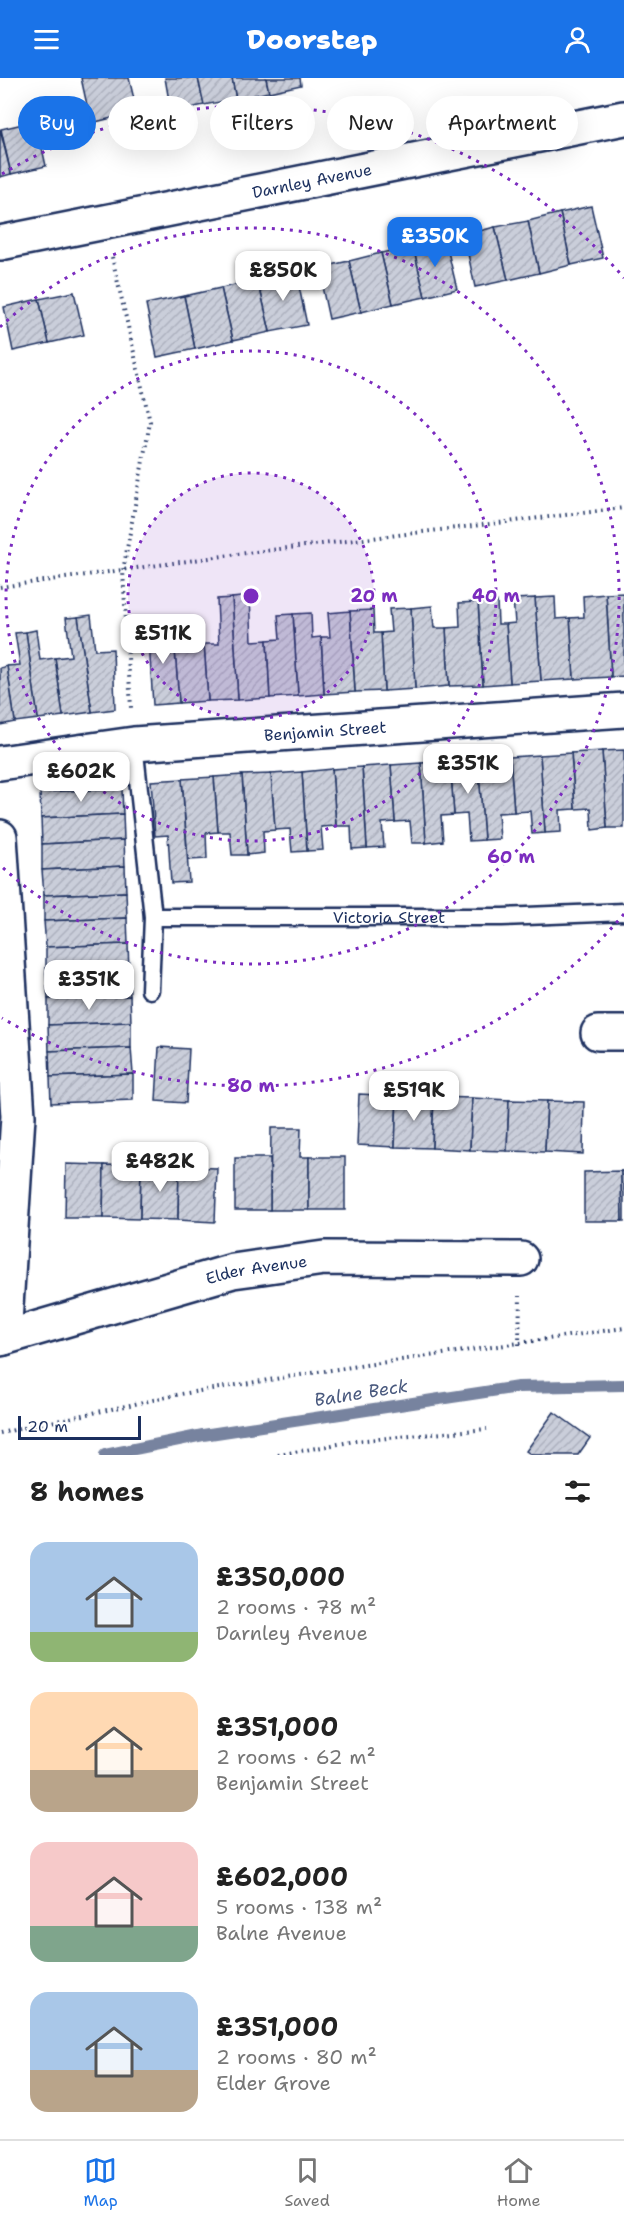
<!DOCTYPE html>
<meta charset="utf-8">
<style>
body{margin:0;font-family:"Shantell Sans",sans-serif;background:#f6f6f6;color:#222;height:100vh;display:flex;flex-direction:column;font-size:22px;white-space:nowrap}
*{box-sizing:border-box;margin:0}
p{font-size:20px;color:#767676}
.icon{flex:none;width:33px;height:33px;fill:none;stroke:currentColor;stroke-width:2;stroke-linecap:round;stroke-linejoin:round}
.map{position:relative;height:1377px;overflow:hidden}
.details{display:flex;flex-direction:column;background:#fff;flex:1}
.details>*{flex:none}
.top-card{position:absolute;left:18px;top:18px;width:588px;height:54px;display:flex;gap:12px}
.scale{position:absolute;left:18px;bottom:15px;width:123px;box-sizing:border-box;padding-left:6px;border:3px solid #1b2f5e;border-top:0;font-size:16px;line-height:21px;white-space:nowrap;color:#1b2f5e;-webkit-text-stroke:4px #fff;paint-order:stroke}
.price{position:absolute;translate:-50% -51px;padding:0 14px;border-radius:12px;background:#fff;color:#222;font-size:20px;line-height:39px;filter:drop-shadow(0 2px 3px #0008)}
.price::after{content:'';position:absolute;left:50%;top:36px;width:18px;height:14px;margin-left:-9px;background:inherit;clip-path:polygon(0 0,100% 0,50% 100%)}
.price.on{background:#1a73e8;color:#fff}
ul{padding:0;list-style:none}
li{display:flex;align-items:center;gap:18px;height:150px;padding:0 30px}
li span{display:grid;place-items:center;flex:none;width:168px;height:120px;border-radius:18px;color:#555}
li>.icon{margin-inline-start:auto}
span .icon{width:72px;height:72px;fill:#fffc;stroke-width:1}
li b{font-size:26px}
h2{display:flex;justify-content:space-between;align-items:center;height:72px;padding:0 30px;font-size:26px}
.chip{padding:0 21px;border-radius:27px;background:#fff;box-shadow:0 6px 24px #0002;font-size:21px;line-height:54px}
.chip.on{background:#1a73e8;color:#fff}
header{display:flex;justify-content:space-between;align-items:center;height:78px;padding:0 30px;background:#1a73e8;color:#fff;font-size:27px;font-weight:800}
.tabs{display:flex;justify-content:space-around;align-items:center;height:84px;border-top:2px solid #e0e0e0;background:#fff;font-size:16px;color:#767676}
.tabs a{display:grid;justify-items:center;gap:3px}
.tabs .on{color:#1a73e8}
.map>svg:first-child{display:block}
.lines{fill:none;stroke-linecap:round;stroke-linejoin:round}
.stream{stroke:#77839f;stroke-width:12}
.building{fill:url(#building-hatch);stroke:#1b2f5e;stroke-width:1.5}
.lane-casing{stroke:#1b2f5e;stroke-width:21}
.street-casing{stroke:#1b2f5e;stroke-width:38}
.path{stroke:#1b2f5e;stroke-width:4;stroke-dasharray:1.5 4.5;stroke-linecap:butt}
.lane{stroke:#fff;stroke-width:16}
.street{stroke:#fff;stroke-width:33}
.ring{fill:none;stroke:#7b2cbf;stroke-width:3;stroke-dasharray:3 6}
.labels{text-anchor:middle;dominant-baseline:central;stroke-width:4.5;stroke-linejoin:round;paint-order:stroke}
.street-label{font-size:16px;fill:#1b2f5e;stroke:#fff}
.water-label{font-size:18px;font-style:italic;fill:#49597e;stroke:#fff}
.centre{fill:#7b2cbf;stroke:#fff;stroke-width:3}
.ring-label{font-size:18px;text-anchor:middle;font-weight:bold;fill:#7b2cbf;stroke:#fff;stroke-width:4.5;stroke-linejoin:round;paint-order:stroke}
</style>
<header><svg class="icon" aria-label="menu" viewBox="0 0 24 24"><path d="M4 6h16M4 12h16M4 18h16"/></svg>Doorstep<svg class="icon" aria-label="person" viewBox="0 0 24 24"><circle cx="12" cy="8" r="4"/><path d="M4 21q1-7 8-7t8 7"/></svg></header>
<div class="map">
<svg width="624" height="1377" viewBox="0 0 624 1377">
<defs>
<pattern id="building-hatch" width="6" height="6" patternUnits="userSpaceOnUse" patternTransform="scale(1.5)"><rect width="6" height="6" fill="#caceda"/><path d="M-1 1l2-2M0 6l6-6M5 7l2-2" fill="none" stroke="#adb1be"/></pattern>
</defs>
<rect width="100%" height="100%" fill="#fff"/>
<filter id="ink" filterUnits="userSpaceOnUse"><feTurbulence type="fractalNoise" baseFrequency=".0167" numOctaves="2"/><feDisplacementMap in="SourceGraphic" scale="12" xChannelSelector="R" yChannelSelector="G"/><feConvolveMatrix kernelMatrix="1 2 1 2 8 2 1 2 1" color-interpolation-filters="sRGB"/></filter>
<g filter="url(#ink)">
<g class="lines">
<path class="stream" d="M 105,1377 L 203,1357 L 518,1309 L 624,1307"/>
</g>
<g class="building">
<path d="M 81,0 L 129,0 L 137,34 L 91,45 Z"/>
<path d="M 165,0 L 198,0 L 204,27 L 171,34 Z"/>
<path d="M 198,0 L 232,0 L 236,21 L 204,27 Z"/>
<path d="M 232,0 L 266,0 L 269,14 L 236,21 Z"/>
<path d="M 266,0 L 300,0 L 301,7 L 269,14 Z"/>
<path d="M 36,43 L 46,88 L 11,96 L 1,51 Z"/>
<path d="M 0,51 L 11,96 L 0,99 Z"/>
<path d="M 591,128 L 603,180 L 571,187 L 560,135 Z"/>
<path d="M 560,135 L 571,187 L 539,195 L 528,143 Z"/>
<path d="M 528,143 L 539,195 L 508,202 L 495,149 Z"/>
<path d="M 495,149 L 508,202 L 475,209 L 464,157 Z"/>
<path d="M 445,161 L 457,211 L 425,219 L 413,168 Z"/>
<path d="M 413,168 L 425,219 L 393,226 L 381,175 Z"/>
<path d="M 381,175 L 393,226 L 361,234 L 349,183 Z"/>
<path d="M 349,183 L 361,234 L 329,241 L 318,190 Z"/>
<path d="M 296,194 L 307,247 L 270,254 L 258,202 Z"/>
<path d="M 258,202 L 270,254 L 233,262 L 221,210 Z"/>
<path d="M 221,210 L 233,262 L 195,271 L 184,218 Z"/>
<path d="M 74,214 L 84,257 L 49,265 L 39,221 Z"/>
<path d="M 184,218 L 195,271 L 157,279 L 146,226 Z"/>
<path d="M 39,221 L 49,265 L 13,273 L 4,229 Z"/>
<path d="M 624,515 L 624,598 L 611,599 L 606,516 Z"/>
<path d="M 606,516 L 611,599 L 574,601 L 570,540 L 584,539 L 583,518 Z"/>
<path d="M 250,518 L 252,563 L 267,562 L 270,620 L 238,622 L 232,520 Z"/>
<path d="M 555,519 L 556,541 L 570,540 L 574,601 L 541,603 L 535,520 Z"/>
<path d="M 232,520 L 238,622 L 208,623 L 204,566 L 219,566 L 217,521 Z"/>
<path d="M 535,520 L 541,603 L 510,605 L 506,546 L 515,545 L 513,521 Z"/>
<path d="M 497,523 L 498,546 L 506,546 L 510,605 L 483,607 L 478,524 Z"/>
<path d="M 478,524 L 483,607 L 449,608 L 446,550 L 460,549 L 459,525 Z"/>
<path d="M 432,528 L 434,550 L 446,550 L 449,608 L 415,611 L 411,530 Z"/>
<path d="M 411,530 L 415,611 L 384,613 L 381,555 L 391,554 L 389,531 Z"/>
<path d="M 373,532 L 374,555 L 381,555 L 384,613 L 355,614 L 350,533 Z"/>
<path d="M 350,533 L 355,614 L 324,616 L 321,559 L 330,559 L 328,535 Z"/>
<path d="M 311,535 L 312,560 L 321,559 L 324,616 L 298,618 L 293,536 Z"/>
<path d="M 293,536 L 298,618 L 270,620 L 267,562 L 280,561 L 278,537 Z"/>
<path d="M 91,537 L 95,572 L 113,571 L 115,631 L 92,634 L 78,539 Z"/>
<path d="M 78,539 L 92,634 L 63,638 L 55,580 L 71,578 L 66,540 Z"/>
<path d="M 193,544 L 195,567 L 204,566 L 208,623 L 179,625 L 173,546 Z"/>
<path d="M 173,546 L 179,625 L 153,627 L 148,547 Z"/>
<path d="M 36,552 L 40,582 L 55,580 L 63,638 L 38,641 L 26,554 Z"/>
<path d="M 26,554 L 38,641 L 15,644 L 7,588 L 20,587 L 15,555 Z"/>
<path d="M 7,588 L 15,644 L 0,647 L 0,590 Z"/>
<path d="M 624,672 L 624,750 L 607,750 L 602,673 Z"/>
<path d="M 602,673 L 607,750 L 592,752 L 591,730 L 575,731 L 571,675 Z"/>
<path d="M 571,675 L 575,731 L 560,732 L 561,754 L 545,755 L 540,677 Z"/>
<path d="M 540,677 L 545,755 L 532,756 L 530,733 L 514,734 L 510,679 Z"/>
<path d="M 510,679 L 514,734 L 498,735 L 500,761 L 484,762 L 478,681 Z"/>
<path d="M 478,681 L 484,762 L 469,763 L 467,736 L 454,737 L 450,683 Z"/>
<path d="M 450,683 L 454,737 L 441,738 L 443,763 L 426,765 L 421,685 Z"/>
<path d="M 421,685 L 426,765 L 412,765 L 410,743 L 395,744 L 391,687 Z"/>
<path d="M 391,687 L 395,744 L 382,745 L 384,769 L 367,770 L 362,689 Z"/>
<path d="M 362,689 L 367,770 L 352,771 L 351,748 L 336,748 L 332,691 Z"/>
<path d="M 332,691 L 336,748 L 321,749 L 323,772 L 307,773 L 302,694 Z"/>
<path d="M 302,694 L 307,773 L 292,774 L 290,751 L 275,752 L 271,696 Z"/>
<path d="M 271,696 L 275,752 L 263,753 L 264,775 L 247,777 L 242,697 Z"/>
<path d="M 242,697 L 247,777 L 232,777 L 230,754 L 218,754 L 214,699 Z"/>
<path d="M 214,699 L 218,754 L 206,755 L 207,781 L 188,782 L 182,701 Z"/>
<path d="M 182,701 L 189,804 L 171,805 L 168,757 L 155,758 L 151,703 Z"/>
<path d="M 122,711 L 123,736 L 41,740 L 40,714 Z"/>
<path d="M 123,736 L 124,762 L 42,766 L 41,740 Z"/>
<path d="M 124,762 L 125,788 L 42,792 L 42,766 Z"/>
<path d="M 125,788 L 126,814 L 44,817 L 42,792 Z"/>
<path d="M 126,814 L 127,840 L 44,843 L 44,817 Z"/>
<path d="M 127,840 L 128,866 L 46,869 L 44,843 Z"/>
<path d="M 128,866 L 129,892 L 46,895 L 46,869 Z"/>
<path d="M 129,892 L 130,918 L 48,921 L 46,895 Z"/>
<path d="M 130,918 L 131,944 L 48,947 L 48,921 Z"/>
<path d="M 131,944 L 131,970 L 49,973 L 48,947 Z"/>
<path d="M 159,969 L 189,971 L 186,1025 L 156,1023 Z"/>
<path d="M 131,970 L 133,996 L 50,999 L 49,973 Z"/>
<path d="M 133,996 L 133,1022 L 51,1025 L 50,999 Z"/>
<path d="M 359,1016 L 397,1018 L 395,1069 L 357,1067 Z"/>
<path d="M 397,1018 L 434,1019 L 432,1070 L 395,1069 Z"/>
<path d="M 434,1019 L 472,1020 L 470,1072 L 432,1070 Z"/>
<path d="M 472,1020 L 509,1022 L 507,1073 L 470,1072 Z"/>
<path d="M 509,1022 L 547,1023 L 545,1074 L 507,1073 Z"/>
<path d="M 547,1023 L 584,1024 L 583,1076 L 545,1074 Z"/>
<path d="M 271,1050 L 301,1050 L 300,1079 L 309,1079 L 309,1132 L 270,1132 Z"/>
<rect x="309" y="1079" width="36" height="53"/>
<rect x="235" y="1080" width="35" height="52"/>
<path d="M 66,1086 L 104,1087 L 103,1140 L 65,1140 Z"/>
<path d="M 104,1087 L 141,1088 L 140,1141 L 103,1140 Z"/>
<path d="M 141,1088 L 179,1089 L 178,1142 L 140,1141 Z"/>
<path d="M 179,1089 L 217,1090 L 215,1144 L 178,1142 Z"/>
<path d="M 621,1093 L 622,1143 L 584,1143 L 584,1094 Z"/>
<path d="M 621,1093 L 624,1093 L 624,1143 L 622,1143 Z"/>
<path d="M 554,1334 L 590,1360 L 578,1377 L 532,1377 L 526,1373 Z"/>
</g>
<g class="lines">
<g class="lane-casing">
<g id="lane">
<path d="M 134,666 L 153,839 L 150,912"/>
<path id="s1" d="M 153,839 L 502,839 L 624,834"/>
</g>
</g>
<g class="street-casing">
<g id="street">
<path id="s2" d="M 0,165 L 624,40"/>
<path id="s3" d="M 0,685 L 134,666 L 624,632"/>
<path d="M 0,759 L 18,1038 L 4,1260"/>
<path d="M 598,955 L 624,955"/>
<path id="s4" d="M 0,1261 L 233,1193 L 324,1180 L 521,1181"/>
</g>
</g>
<g class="path">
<path d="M 112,179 L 150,344 L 123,493 L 131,630"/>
<path d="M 0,509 L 238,476 L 624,430"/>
<path d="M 519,1267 L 520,1218"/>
<path d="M 0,1355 L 181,1316 L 331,1292 L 624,1250"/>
<path d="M 278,1377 L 355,1363 L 487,1351"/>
</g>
<use href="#lane" class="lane"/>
<use href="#street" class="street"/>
</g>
</g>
<circle cx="251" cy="518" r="123" fill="#7b2cbf" fill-opacity=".12"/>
<g class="ring">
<circle cx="251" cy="518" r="123"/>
<circle cx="251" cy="518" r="245"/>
<path d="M0 249A368 368 0 1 1 0 787"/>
<path d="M624 836A490 490 0 0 1 2 940M2 96A490 490 0 0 1 624 200"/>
</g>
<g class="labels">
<g class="street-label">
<text stroke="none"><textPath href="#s2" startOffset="318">Darnley Avenue</textPath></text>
<text stroke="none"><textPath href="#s3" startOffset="327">Benjamin Street</textPath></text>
<text stroke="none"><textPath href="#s1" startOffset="236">Victoria Street</textPath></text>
<text stroke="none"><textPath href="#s4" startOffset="266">Elder Avenue</textPath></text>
</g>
<g class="water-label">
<text transform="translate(361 1315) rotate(-9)">Balne Beck</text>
</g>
</g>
<circle cx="251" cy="518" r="9" class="centre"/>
<g class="ring-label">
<text x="374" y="524">20 m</text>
<text x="496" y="524">40 m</text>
<text x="511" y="785">60 m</text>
<text x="251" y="1014">80 m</text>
</g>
</svg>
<div class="scale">20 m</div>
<b class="price on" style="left:435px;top:190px">£350K</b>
<b class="price" style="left:283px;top:224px">£850K</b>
<b class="price" style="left:163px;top:587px">£511K</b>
<b class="price" style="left:468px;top:717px">£351K</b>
<b class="price" style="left:81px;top:725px">£602K</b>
<b class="price" style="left:89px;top:933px">£351K</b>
<b class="price" style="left:414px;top:1044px">£519K</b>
<b class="price" style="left:160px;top:1115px">£482K</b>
<div class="top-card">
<a class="chip on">Buy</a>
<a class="chip">Rent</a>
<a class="chip">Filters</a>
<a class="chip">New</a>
<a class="chip">Apartment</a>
</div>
</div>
<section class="details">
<h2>8 homes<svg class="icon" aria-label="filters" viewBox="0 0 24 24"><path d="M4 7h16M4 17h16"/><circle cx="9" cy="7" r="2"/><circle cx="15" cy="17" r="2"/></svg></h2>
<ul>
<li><span style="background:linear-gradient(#a9c7e8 75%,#8fb573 0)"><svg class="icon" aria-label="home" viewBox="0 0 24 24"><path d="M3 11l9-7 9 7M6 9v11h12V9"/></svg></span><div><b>£350,000</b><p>2 rooms · 78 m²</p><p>Darnley Avenue</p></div></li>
<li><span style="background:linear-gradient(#ffd9b3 65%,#b9a48a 0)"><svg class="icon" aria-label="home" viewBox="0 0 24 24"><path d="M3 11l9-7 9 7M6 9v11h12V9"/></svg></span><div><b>£351,000</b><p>2 rooms · 62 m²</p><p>Benjamin Street</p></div></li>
<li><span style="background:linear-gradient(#f6c9c9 70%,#7fa58c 0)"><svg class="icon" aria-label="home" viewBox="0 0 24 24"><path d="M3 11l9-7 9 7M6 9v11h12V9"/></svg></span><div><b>£602,000</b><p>5 rooms · 138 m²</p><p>Balne Avenue</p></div></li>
<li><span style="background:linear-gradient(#a9c7e8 65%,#b9a48a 0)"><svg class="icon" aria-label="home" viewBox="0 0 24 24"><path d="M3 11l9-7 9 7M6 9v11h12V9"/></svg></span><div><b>£351,000</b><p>2 rooms · 80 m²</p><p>Elder Grove</p></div></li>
</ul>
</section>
<nav class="tabs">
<a class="on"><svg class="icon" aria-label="map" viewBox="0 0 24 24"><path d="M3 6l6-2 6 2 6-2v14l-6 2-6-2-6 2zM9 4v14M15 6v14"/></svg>Map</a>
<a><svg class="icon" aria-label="saved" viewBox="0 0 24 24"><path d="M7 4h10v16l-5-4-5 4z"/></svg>Saved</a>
<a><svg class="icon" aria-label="home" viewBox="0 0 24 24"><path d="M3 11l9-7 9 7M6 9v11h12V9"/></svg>Home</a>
</nav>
